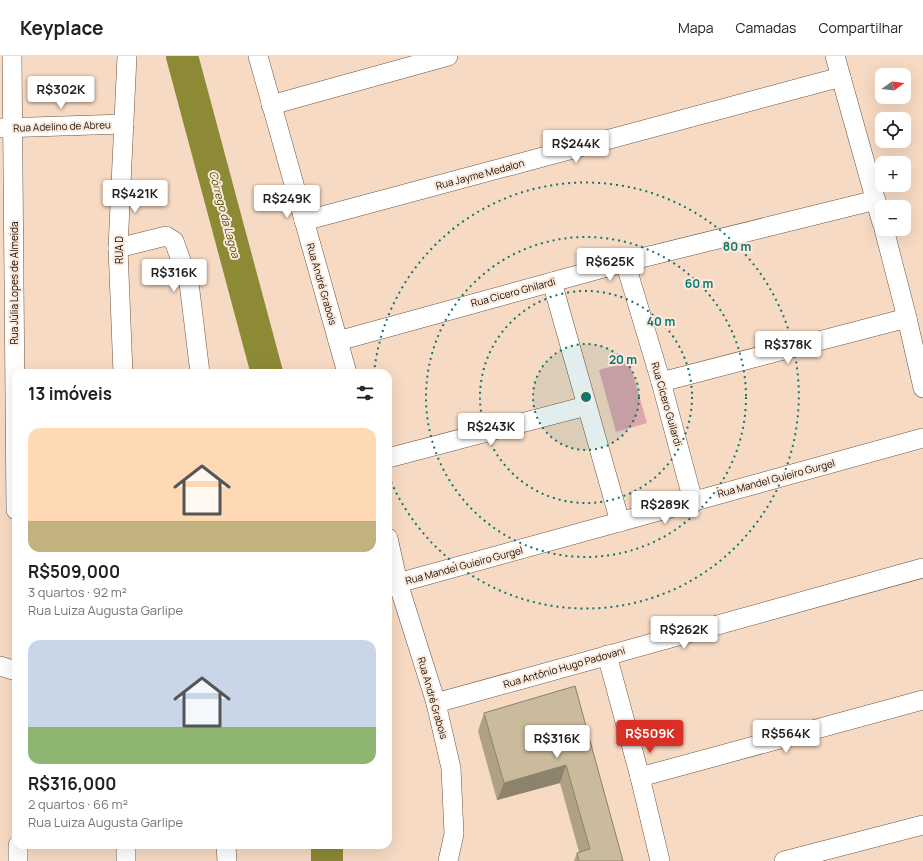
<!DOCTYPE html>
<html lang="pt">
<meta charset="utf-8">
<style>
body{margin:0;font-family:Manrope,sans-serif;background:#f2f2f2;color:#202124;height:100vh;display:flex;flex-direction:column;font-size:15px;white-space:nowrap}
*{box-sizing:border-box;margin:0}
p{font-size:13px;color:#757577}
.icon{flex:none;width:22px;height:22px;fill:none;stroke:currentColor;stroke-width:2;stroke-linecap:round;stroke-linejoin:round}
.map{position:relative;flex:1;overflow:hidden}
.panel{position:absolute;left:12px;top:313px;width:380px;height:480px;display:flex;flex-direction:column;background:#fff;border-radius:12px;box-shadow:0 4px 16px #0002}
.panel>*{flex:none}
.needle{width:26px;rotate:76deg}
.buttons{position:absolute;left:875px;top:12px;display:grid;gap:8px}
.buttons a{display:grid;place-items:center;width:36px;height:36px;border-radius:8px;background:#fff;box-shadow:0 4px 16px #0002;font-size:20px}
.price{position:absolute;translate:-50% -34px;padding:0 9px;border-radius:4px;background:#fff;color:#222;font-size:13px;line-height:26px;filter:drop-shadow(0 1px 2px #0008)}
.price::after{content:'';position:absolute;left:50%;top:24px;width:12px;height:9px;margin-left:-6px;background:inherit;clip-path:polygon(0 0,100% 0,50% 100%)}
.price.current{background:#d93025;color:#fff}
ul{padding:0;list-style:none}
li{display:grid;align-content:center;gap:8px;height:212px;padding:0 16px}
li span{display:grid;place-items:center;height:124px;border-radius:12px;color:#555}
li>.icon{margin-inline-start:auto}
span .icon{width:72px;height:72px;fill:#fffc;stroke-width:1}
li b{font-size:17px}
h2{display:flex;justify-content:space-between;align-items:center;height:48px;padding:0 16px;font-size:17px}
header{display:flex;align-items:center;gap:24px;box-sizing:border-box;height:56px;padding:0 20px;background:#fff;border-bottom:1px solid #e0e0e0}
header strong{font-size:19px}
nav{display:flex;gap:22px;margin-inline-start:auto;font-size:14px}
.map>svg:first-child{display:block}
.green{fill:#dea6ab}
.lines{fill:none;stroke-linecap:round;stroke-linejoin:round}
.river{stroke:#8c8a35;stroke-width:32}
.minor-casing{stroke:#6c533f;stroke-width:20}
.minor{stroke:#fff;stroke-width:19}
.wall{fill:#aea186}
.shaded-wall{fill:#8d836d}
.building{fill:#cabb9c;stroke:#8d836d}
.ring{fill:none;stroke:#0f766e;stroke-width:2;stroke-dasharray:2 4}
.labels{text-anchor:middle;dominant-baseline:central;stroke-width:4;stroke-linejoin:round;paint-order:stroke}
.street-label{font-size:10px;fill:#150c05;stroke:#fbeadc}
.water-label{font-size:11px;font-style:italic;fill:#514f0f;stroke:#fbeadc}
.centre{fill:#0f766e;stroke:#fbeadc;stroke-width:2}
.ring-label{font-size:12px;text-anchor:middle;font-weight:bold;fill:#0f766e;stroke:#fbeadc;stroke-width:4;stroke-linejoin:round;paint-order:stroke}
</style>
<header>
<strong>Keyplace</strong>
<nav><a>Mapa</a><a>Camadas</a><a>Compartilhar</a></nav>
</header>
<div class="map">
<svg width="923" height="805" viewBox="0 0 923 805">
<rect width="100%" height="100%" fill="#f7dac3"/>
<path class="green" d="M 629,306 L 647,367 L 616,376 L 599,314 Z"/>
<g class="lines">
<g class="river">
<path d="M 182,0 L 267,317"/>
<path d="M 327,805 L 327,789"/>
</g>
<g class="minor-casing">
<g id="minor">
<path d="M 12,0 L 16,454"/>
<path d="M 258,0 L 347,317"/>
<path d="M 835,0 L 882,167"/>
<path d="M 271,49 L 448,0"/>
<path d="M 1,72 L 124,68"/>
<path d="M 304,165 L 841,21"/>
<path d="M 884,173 L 907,262 L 923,332"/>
<path d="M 118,192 L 166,180 L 174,185 L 189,227 L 200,317"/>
<path d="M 625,206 L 661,326 L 693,445"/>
<path d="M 552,226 L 620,466"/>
<path d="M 338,285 L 625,206 L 876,144"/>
<path d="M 123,317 L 118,192 L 127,0"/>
<path d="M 661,326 L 907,262"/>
<path d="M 388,402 L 586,350"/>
<path d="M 388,482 L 398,527 L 436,647 L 451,712 L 454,778 L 448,805"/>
<path d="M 398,527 C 573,479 748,430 923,382"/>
<path d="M 607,599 L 640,721 L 660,805"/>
<path d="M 0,610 L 16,615"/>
<path d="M 436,647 L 923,512"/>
<path d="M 640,721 L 923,644"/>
<path d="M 18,789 L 18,805"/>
<path d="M 226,789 L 227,805"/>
<path d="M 126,805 L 126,789"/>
<path d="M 784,805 L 923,769"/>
</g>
</g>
<use href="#minor" class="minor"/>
</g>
<path class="wall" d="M 575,630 L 623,805 L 574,805 L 577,797 L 579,796 L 560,727 L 497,744 L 478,675 L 484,657 Z"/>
<path class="shaded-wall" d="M 566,709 L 560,727 L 497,744 L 504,727 Z"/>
<path class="building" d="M 575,630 L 623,805 L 579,805 L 577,797 L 590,793 L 566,709 L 504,727 L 484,657 Z"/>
<circle cx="586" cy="341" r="53" fill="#0f766e" fill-opacity=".12"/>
<g class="ring">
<circle cx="586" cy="341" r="53"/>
<circle cx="586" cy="341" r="106"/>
<circle cx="586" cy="341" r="160"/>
<path d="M374 317A213 213 0 1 1 389 421"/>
</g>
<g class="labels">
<g class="street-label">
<text transform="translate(62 70) rotate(-2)">Rua Adelino de Abreu</text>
<text transform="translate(480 118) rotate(-15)">Rua Jayme Medalon</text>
<text transform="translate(119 194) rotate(-90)">RUA D</text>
<text transform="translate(14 227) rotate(-90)">Rua Júlia Lopes de Almeida</text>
<text transform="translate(322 228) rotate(74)">Rua André Grabois</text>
<text transform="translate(513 236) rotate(-15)">Rua Cicero Ghilardi</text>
<text transform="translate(667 348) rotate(74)">Rua Cícero Guilardi</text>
<text transform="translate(776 422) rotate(-15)">Rua Mandel Guieiro Gurgel</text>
<text transform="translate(464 509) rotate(-15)">Rua Mandel Guieiro Gurgel</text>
<text transform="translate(564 611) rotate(-16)">Rua Antônio Hugo Padovani</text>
<text transform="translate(433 642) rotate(74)">Rua André Grabois</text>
</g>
<g class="water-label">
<text transform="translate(225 158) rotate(75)">Córrego da Lagoa</text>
</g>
</g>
<circle cx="586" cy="341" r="6" class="centre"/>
<g class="ring-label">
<text x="737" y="195">80 m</text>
<text x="699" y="232">60 m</text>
<text x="661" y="270">40 m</text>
<text x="623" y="308">20 m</text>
</g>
</svg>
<div class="buttons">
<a><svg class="needle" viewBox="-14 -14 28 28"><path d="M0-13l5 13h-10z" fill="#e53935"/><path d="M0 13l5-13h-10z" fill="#757577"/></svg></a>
<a><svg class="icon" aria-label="locate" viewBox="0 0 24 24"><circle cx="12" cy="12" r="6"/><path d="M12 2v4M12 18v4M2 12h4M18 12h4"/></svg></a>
<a>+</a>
<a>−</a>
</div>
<b class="price" style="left:61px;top:54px">R$302K</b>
<b class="price" style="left:576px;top:108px">R$244K</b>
<b class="price" style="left:135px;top:158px">R$421K</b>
<b class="price" style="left:287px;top:163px">R$249K</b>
<b class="price" style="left:610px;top:226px">R$625K</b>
<b class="price" style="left:174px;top:237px">R$316K</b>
<b class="price" style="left:788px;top:309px">R$378K</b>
<b class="price" style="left:491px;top:391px">R$243K</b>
<b class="price" style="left:665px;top:469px">R$289K</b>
<b class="price" style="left:684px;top:594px">R$262K</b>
<b class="price current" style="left:650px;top:698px">R$509K</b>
<b class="price" style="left:786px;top:698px">R$564K</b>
<b class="price" style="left:557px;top:703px">R$316K</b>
<section class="panel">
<h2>13 imóveis<svg class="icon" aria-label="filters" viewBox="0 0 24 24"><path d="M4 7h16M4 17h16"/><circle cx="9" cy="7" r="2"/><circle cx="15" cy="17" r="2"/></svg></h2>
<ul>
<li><span style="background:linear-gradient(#ffd9b3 75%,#c2b280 0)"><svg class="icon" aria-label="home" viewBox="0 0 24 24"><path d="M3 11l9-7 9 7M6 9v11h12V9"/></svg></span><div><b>R$509,000</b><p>3 quartos · 92 m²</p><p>Rua Luiza Augusta Garlipe</p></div></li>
<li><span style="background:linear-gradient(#c9d6e8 70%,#8fb573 0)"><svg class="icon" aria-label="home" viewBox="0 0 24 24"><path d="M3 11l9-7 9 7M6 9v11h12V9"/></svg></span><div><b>R$316,000</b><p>2 quartos · 66 m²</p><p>Rua Luiza Augusta Garlipe</p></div></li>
</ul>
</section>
</div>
